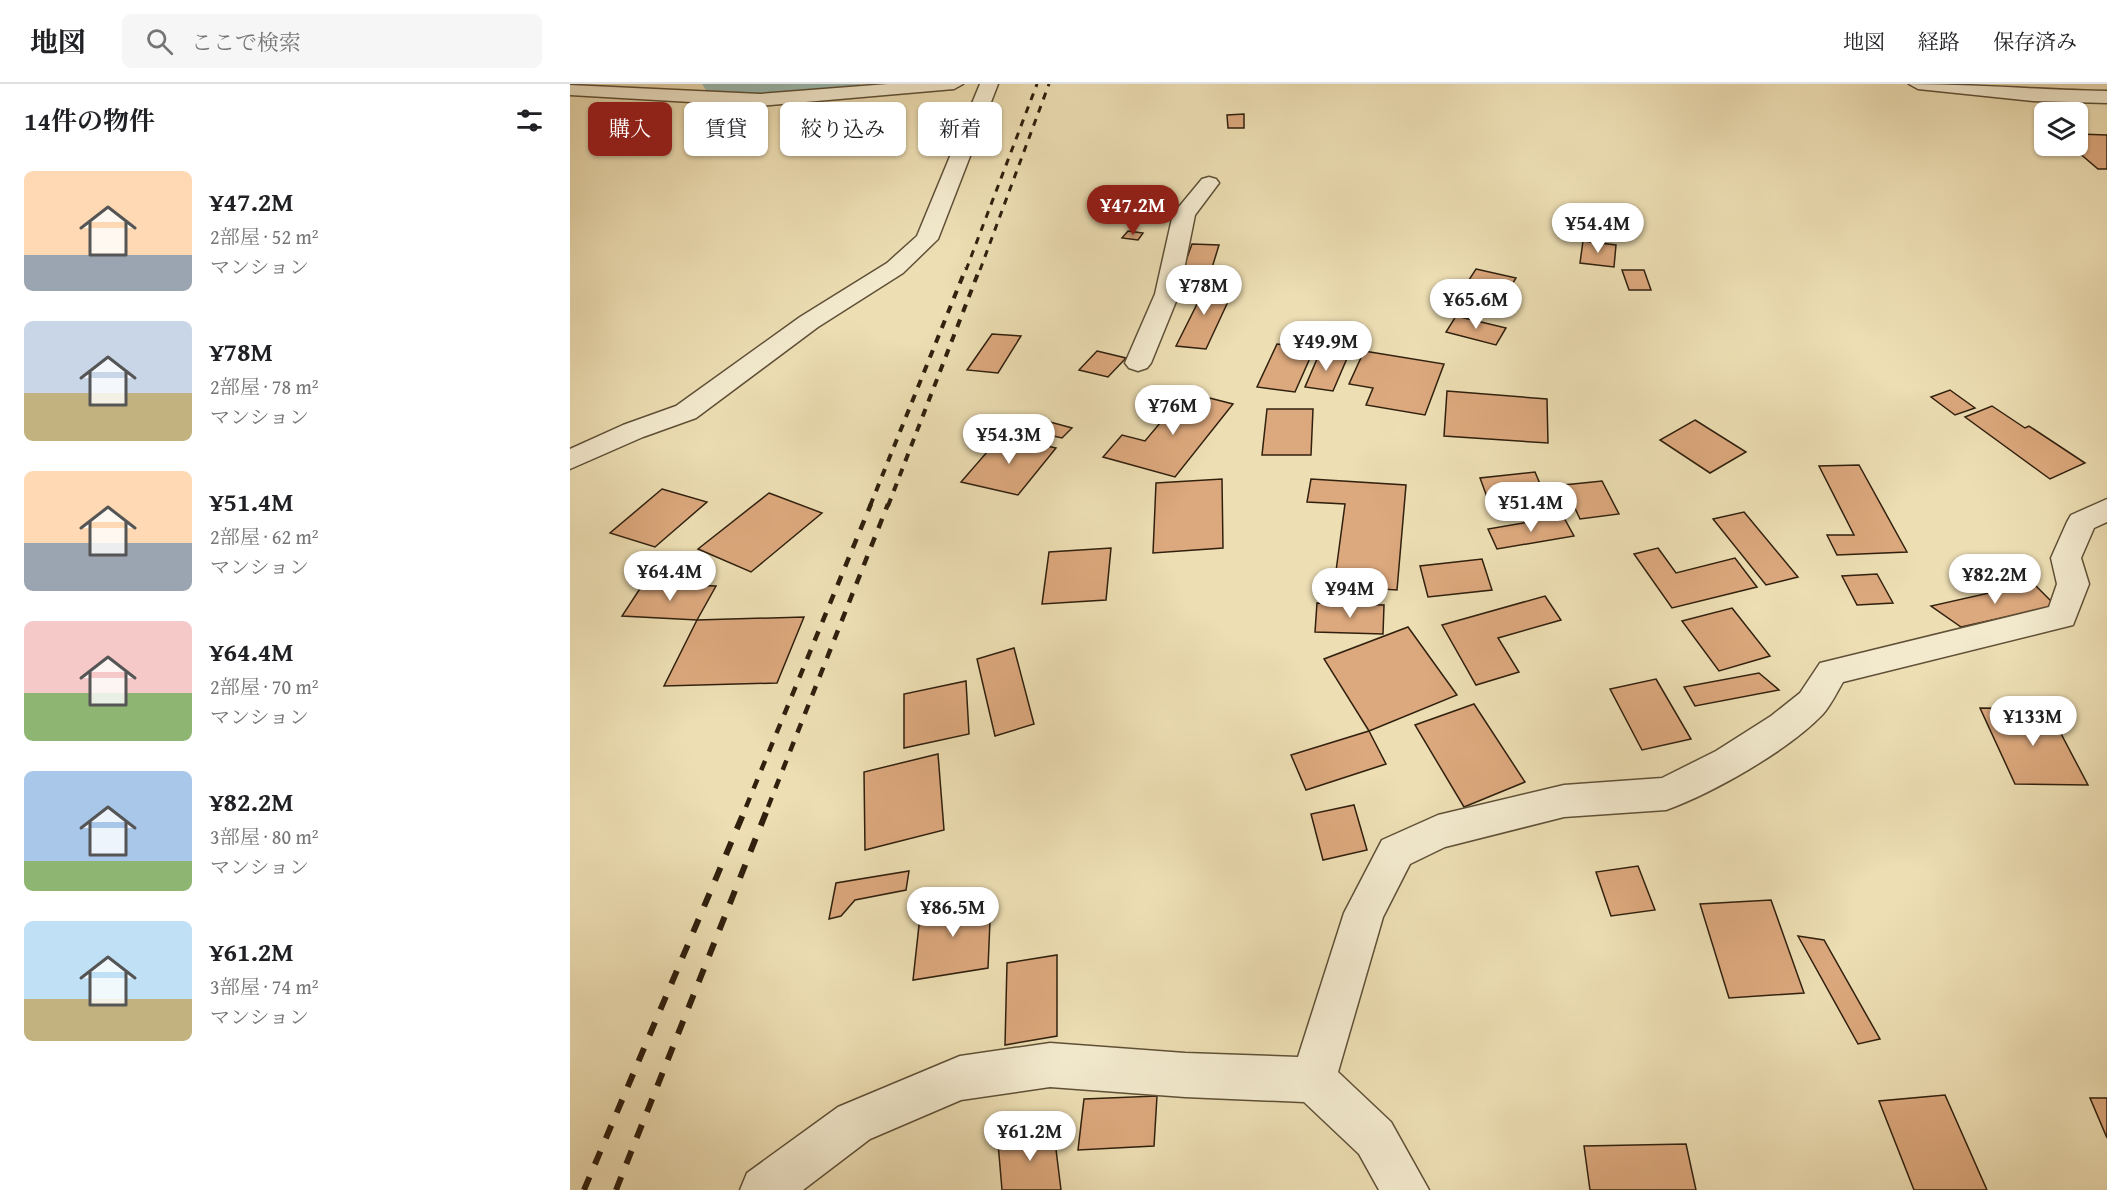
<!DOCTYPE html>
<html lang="ja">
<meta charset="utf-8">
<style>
body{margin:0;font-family:"Gentium Book Plus","Noto Serif JP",serif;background:#f6f6f6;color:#202124;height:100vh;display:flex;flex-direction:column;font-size:22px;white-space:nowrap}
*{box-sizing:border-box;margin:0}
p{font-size:20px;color:#757577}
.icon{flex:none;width:33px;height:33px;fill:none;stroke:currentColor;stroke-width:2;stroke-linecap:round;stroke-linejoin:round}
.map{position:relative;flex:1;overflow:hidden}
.side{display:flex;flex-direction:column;background:#fff;width:570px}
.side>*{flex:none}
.banner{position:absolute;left:18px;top:18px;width:570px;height:54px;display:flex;gap:12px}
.buttons{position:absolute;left:1464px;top:18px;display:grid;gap:12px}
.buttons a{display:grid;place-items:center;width:54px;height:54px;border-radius:9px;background:#fff;box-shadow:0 2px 4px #0004;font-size:30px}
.price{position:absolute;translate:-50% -51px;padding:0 14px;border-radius:21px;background:#fff;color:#222;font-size:20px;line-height:39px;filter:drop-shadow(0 2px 3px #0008)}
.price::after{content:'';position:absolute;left:50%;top:36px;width:18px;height:14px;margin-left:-9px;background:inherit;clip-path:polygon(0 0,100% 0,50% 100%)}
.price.current{background:#8f2418;color:#fff}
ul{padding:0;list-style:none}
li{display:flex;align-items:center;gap:18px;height:150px;padding:0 24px}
li span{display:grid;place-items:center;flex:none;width:168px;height:120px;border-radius:9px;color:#555}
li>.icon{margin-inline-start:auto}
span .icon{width:72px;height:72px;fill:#fffc;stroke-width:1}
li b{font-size:26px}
h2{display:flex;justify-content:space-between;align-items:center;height:72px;padding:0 24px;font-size:26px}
.tag{padding:0 21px;border-radius:9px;background:#fff;box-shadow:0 2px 4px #0004;font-size:21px;line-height:54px}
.tag.current{background:#8f2418;color:#fff}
header{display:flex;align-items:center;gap:36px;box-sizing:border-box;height:84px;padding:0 30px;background:#fff;border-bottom:2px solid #e0e0e0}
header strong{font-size:28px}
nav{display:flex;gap:33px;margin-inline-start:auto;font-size:21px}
.search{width:420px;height:54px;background:#f6f6f6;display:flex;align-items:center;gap:15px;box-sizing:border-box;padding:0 21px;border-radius:9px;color:#757577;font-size:22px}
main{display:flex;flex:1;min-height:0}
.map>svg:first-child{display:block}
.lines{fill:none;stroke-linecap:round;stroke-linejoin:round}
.river{fill:#9abbb1;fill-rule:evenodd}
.building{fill:#dca87d;stroke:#30200e;stroke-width:1.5}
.minor-casing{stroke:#5f5037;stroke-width:3}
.minor{fill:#f3eace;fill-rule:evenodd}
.rail-far3{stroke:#30200e;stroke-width:3;stroke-dasharray:7 7;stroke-linecap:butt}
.rail-far2{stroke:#30200e;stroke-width:4;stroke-dasharray:8 8;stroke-linecap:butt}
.rail-far1{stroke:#30200e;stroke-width:4.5;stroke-dasharray:10 10;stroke-linecap:butt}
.rail{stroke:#30200e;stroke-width:6;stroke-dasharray:14 14;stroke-linecap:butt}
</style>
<header>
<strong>地図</strong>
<div class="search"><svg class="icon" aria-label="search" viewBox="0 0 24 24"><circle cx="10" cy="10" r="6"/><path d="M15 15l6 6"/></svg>ここで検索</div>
<nav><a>地図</a><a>経路</a><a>保存済み</a></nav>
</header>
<main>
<section class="side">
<h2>14件の物件<svg class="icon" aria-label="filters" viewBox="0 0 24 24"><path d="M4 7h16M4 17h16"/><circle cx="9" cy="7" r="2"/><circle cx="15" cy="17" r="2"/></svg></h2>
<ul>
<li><span style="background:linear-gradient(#ffd9b3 70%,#9aa5b1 0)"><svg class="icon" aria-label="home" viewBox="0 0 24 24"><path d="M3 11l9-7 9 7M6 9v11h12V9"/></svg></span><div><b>¥47.2M</b><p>2部屋 · 52 m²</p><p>マンション</p></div></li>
<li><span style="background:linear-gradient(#c9d6e8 60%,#c2b280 0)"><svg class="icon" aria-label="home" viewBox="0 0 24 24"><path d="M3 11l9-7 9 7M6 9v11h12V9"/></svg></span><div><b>¥78M</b><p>2部屋 · 78 m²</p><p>マンション</p></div></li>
<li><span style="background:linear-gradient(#ffd9b3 60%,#9aa5b1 0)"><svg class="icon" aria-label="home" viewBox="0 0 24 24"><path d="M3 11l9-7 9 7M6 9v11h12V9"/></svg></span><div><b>¥51.4M</b><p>2部屋 · 62 m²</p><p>マンション</p></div></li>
<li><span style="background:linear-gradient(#f6c9c9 60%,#8fb573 0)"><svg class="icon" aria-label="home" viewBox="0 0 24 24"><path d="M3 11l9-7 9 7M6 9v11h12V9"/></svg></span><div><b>¥64.4M</b><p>2部屋 · 70 m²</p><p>マンション</p></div></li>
<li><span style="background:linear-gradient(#a9c7e8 75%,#8fb573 0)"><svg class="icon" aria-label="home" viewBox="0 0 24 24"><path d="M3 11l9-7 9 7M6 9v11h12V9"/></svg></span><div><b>¥82.2M</b><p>3部屋 · 80 m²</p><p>マンション</p></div></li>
<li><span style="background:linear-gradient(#bfe0f5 65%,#c2b280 0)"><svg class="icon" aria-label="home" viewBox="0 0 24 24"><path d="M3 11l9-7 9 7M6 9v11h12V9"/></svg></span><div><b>¥61.2M</b><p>3部屋 · 74 m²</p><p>マンション</p></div></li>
</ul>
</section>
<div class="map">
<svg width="1537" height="1106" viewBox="0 0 1537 1106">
<rect width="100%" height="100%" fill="#eddeb3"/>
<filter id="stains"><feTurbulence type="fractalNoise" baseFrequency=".00333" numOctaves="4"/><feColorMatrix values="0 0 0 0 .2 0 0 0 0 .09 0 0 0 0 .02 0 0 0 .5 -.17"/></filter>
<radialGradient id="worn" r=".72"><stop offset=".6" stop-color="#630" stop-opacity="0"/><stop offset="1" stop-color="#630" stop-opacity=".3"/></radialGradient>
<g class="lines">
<path class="river" d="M 132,0 L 290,0 L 284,9 L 269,12 L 153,12 L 138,9 Z"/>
</g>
<g class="building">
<path d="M 674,30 L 674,44 L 658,44 L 657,31 Z"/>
<path d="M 1508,50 L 1537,51 L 1537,85 L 1528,85 L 1501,62 L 1508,62 Z"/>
<path d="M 1053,127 L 1072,139 L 1036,152 L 1017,140 Z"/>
<path d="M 558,147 L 573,149 L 568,156 L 552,154 Z"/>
<path d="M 1013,157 L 1046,161 L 1044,183 L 1010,179 Z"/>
<path d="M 622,160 L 649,161 L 641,187 L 613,185 Z"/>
<path d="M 906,185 L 946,194 L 924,231 L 882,222 Z"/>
<path d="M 1052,186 L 1074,186 L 1081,206 L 1059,206 Z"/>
<path d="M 618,202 L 663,207 L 636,265 L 606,262 L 629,216 L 612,214 Z"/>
<path d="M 886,232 L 936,244 L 926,261 L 876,248 Z"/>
<path d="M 422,250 L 451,252 L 428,289 L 397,286 Z"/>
<path d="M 707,260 L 744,265 L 725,308 L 687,303 Z"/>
<path d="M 527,267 L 556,274 L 538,293 L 509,286 Z"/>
<path d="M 794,267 L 874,280 L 855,331 L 796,321 L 803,304 L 779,300 Z"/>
<path d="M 750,268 L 778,272 L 763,307 L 735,303 Z"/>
<path d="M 1380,306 L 1405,324 L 1385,331 L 1361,313 Z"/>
<path d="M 877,307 L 977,315 L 978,359 L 874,352 Z"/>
<path d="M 616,308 L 663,320 L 605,393 L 533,373 L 552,351 L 575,357 Z"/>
<path d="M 1422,322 L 1455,344 L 1459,342 L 1515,379 L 1480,395 L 1395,333 Z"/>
<path d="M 697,325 L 743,325 L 741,371 L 692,371 Z"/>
<path d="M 1125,336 L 1176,368 L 1140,389 L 1090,356 Z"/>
<path d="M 480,338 L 502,344 L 492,354 L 470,349 Z"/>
<path d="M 431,352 L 486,364 L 448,411 L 391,398 Z"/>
<path d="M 1289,381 L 1337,468 L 1267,471 L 1257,451 L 1284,451 L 1249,382 Z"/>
<path d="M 965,388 L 981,426 L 924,432 L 910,394 Z"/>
<path d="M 652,395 L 653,464 L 583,469 L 586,399 Z"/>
<path d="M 741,395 L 836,401 L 827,506 L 764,502 L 775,420 L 737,418 Z"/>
<path d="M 1032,397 L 1049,430 L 1010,435 L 994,401 Z"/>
<path d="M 92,405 L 137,418 L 85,463 L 40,449 Z"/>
<path d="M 199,409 L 252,429 L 181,488 L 128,465 Z"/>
<path d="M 1174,428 L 1228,493 L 1196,501 L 1143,435 Z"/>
<path d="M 993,432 L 1004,452 L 927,465 L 918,445 Z"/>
<path d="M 541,464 L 536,516 L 472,520 L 479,468 Z"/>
<path d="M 1088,464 L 1106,489 L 1165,474 L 1187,503 L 1102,524 L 1064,470 Z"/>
<path d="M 912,475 L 922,506 L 858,513 L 850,482 Z"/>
<path d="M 1307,490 L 1323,519 L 1287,521 L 1272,492 Z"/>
<path d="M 1463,499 L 1486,522 L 1391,543 L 1361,522 Z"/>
<path d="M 73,500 L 146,502 L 127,536 L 52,532 Z"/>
<path d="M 975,512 L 991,536 L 928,554 L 949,588 L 906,601 L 872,541 Z"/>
<path d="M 747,519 L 814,521 L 813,550 L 745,548 Z"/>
<path d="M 1162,524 L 1200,572 L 1149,587 L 1112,537 Z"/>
<path d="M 234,533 L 207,599 L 94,602 L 127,536 Z"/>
<path d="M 838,543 L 887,611 L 799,647 L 754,575 Z"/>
<path d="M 444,564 L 464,640 L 425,652 L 407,575 Z"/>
<path d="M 1189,589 L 1209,606 L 1125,622 L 1114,603 Z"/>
<path d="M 1086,595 L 1121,655 L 1072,666 L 1040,605 Z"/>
<path d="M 396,597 L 399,650 L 334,664 L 334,610 Z"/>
<path d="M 904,620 L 955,698 L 894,723 L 845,641 Z"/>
<path d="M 1410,624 L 1478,625 L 1518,701 L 1445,700 Z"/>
<path d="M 799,647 L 816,680 L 736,706 L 721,671 Z"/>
<path d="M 368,670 L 374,746 L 295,766 L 294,688 Z"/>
<path d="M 784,721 L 797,766 L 753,776 L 741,730 Z"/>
<path d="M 1068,782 L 1085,826 L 1041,832 L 1026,788 Z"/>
<path d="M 339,787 L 336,806 L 285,816 L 271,832 L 259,835 L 266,799 Z"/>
<path d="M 421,813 L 418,884 L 343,896 L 351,823 Z"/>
<path d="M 1201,816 L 1234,909 L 1159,914 L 1130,820 Z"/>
<path d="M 1228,852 L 1254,856 L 1310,955 L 1288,960 Z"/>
<path d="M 487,871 L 487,952 L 435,961 L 437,879 Z"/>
<path d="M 1375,1011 L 1417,1106 L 1344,1106 L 1309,1017 Z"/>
<path d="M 587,1012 L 584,1062 L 508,1066 L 514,1015 Z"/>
<path d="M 1520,1014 L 1537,1014 L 1537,1054 Z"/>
<path d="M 483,1041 L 491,1106 L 432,1106 L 428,1059 Z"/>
<path d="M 1116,1060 L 1126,1106 L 1020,1106 L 1014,1062 Z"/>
</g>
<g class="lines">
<g class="minor-casing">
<g id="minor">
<path d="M 318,0 L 393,0 L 384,5 L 190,22 L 0,11 L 0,1 L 190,10 Z"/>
<path d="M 410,0 L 428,0 L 368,155 L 333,189 L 248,243 L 126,334 L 73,353 L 0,385 L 0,365 L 53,341 L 106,322 L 230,233 L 317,179 L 347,152 Z"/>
<path d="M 1339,0 C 1405,0 1471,6 1537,7 L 1537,19 L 1463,17 L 1348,5 Z"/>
<path d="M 639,93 L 646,95 L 649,99 L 625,131 L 609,210 L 581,279 L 577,284 L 568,287 L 559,284 L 555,279 L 585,210 L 603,130 L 632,95 Z"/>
<path d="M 1537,415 L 1537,438 L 1524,444 L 1511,474 L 1519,500 L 1503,541 L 1273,598 C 1267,608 1261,621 1253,630 C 1219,666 1143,709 1096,726 L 994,733 L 875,763 L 840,780 L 813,833 L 768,988 L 821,1038 L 859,1106 L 809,1106 L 789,1070 L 734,1018 L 615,1013 L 480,1003 L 391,1016 L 300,1055 L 233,1106 L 170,1106 L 177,1089 L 268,1023 L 390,972 L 480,959 L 615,969 L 728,973 L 774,829 L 812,756 L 868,731 L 994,701 L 1092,694 L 1146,667 L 1201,632 L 1230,609 L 1250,579 L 1479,523 L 1487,500 L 1481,474 L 1497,438 L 1501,431 Z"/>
</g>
</g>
<use href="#minor" class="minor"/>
<g class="rail-far3">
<path d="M 396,186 L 467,0"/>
<path d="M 410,186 L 479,0"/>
</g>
<g class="rail-far2">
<path d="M 300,422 L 396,184"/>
<path d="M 318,422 L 410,184"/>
</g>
<g class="rail-far1">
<path d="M 176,723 L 301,420"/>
<path d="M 198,723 L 318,420"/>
</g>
<g class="rail">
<path d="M 14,1106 L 177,721"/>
<path d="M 46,1106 L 199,721"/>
</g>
</g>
<rect width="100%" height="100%" filter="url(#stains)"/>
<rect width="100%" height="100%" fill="url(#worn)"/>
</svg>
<div class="buttons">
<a><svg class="icon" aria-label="layers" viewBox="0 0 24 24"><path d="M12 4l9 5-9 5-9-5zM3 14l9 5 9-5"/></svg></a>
</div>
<b class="price current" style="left:563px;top:152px">¥47.2M</b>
<b class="price" style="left:1028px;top:170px">¥54.4M</b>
<b class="price" style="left:634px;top:232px">¥78M</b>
<b class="price" style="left:906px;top:246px">¥65.6M</b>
<b class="price" style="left:756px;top:288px">¥49.9M</b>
<b class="price" style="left:603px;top:352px">¥76M</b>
<b class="price" style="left:439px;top:381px">¥54.3M</b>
<b class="price" style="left:961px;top:449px">¥51.4M</b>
<b class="price" style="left:100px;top:518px">¥64.4M</b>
<b class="price" style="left:1425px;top:521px">¥82.2M</b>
<b class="price" style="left:780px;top:535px">¥94M</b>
<b class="price" style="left:1463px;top:663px">¥133M</b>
<b class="price" style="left:383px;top:854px">¥86.5M</b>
<b class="price" style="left:460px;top:1078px">¥61.2M</b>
<div class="banner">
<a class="tag current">購入</a>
<a class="tag">賃貸</a>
<a class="tag">絞り込み</a>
<a class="tag">新着</a>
</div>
</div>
</main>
